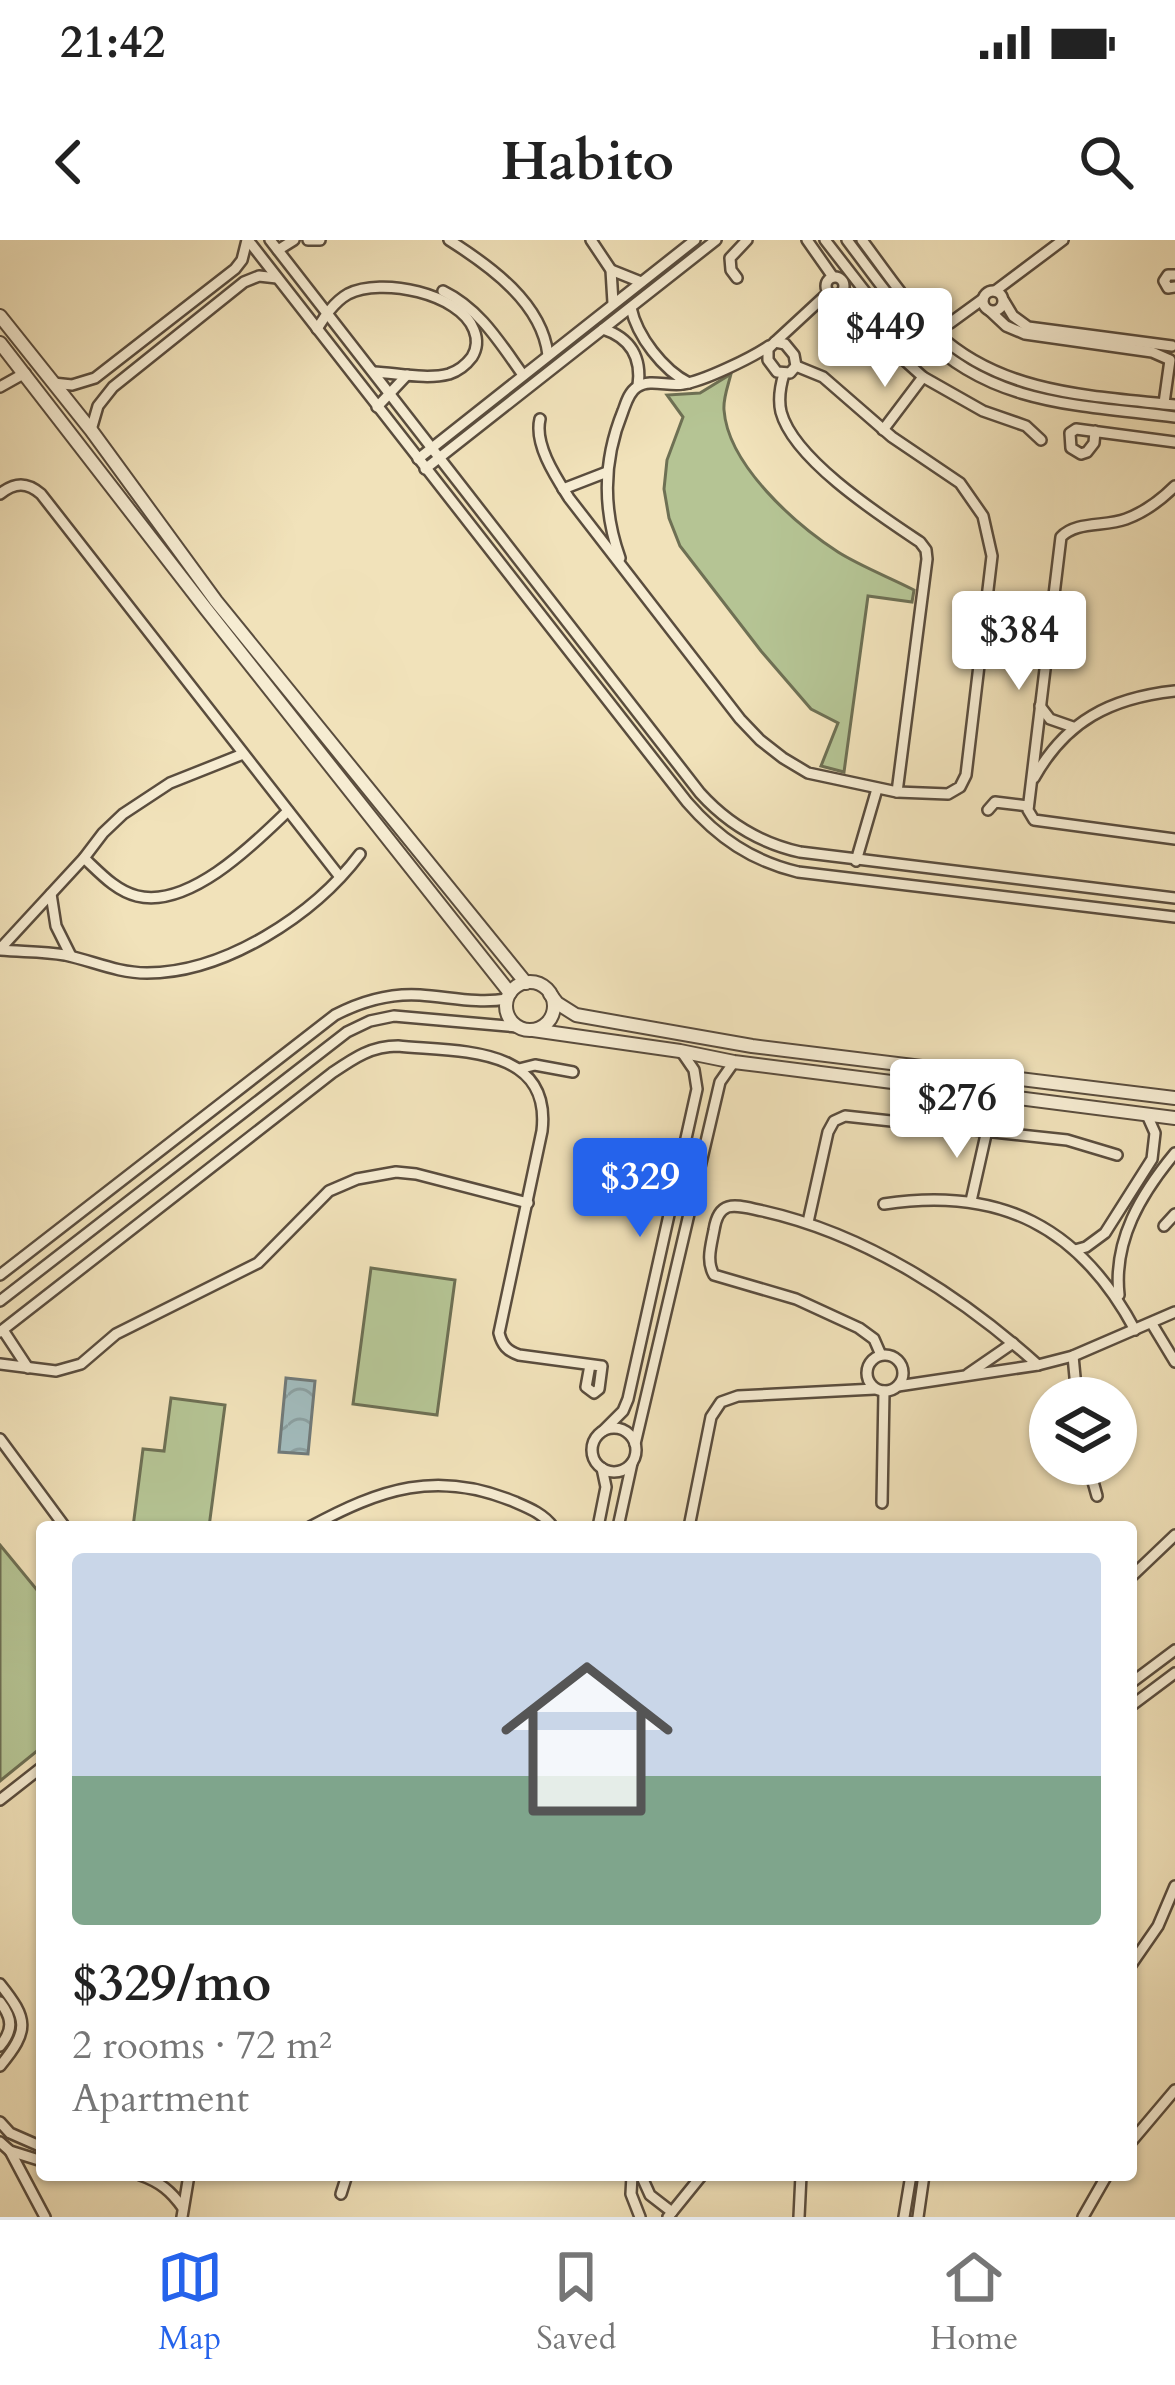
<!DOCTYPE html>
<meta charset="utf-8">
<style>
body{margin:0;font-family:Cardo,serif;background:#f6f6f6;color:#222;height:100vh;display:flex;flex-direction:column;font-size:45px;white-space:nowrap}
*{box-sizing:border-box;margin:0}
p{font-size:39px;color:#767676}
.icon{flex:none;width:66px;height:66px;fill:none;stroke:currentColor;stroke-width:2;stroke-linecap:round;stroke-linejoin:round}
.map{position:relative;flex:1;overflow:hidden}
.sheet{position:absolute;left:36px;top:1281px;width:1101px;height:660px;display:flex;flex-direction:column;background:#fff;border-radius:12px;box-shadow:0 3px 9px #0004}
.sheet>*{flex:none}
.buttons{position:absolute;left:1029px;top:1137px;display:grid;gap:24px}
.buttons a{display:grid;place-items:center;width:108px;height:108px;border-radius:50%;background:#fff;box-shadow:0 3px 9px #0004;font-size:60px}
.price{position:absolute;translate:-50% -102px;padding:0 27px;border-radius:12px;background:#fff;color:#222;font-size:39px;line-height:78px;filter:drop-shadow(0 3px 6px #0008)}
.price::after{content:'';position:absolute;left:50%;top:72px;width:36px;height:27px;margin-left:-18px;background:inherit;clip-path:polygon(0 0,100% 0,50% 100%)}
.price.selected{background:#2563eb;color:#fff}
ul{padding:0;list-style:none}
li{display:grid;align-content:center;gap:24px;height:636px;padding:0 36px}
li+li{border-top:3px solid #e0e0e0}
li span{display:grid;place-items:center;height:372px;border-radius:12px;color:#555}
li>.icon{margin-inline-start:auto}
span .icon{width:216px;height:216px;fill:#fffc;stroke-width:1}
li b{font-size:51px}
.status{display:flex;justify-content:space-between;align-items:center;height:84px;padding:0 60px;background:#fff;direction:ltr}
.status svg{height:33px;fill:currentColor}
header{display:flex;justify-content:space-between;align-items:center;height:156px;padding:0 36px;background:#fff;font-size:54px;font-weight:600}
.dock{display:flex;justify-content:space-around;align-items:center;height:168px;border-top:3px solid #e0e0e0;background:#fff;font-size:33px;color:#767676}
.dock a{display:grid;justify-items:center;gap:6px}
.dock .selected{color:#2563eb}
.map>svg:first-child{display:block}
.green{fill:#b5c494;stroke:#6e7054;stroke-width:3}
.water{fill:url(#water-waves);stroke:#717a79;stroke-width:3}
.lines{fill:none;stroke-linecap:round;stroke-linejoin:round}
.minor-casing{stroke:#5a4d3e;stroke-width:14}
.tertiary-casing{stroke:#5a4d3e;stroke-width:16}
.minor{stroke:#f6ecd2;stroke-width:9}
.tertiary{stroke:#f6ecd2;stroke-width:12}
</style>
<div class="status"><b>21:42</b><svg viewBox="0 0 49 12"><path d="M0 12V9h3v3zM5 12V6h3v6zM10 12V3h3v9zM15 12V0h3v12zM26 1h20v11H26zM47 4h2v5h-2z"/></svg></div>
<header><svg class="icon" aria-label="back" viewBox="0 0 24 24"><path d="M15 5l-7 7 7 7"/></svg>Habito<svg class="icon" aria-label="search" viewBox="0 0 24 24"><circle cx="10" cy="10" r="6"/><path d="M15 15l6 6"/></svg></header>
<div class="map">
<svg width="1175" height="1977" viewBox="0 0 1175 1977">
<defs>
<pattern id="water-waves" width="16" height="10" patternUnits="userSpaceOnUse" patternTransform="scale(3)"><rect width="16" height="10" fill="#a1babb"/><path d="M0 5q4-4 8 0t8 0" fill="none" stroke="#8b9fa0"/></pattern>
</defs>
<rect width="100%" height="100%" fill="#f1e2ba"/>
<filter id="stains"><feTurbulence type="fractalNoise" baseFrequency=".00167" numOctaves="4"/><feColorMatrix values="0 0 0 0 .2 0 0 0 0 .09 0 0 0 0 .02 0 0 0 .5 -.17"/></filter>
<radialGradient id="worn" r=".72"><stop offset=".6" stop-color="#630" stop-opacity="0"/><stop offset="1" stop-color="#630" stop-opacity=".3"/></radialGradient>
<g class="green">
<path d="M 731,134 C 728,146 723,158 724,170 C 728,225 795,284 838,312 C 862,327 889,337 914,350 L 912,362 L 868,356 L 844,532 L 821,526 L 838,483 L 811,469 L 761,411 L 680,306 L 669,278 L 664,249 L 667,220 L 683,177 L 667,155 L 700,153 Z"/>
<path d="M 371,1028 L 455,1040 L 437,1175 L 353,1164 Z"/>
<path d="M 171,1158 L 225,1165 L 209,1287 L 133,1287 L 143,1209 L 164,1211 Z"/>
<path d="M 0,1305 L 42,1356 L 42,1507 L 0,1541 Z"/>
</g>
<path class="water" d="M 286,1138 L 315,1141 L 308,1214 L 279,1212 Z"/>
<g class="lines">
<g class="minor-casing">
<g id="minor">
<path d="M 248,0 L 687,562 C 718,598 752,621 798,632 L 1175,677"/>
<path d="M 270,0 L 700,553 C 728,584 760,603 800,612 L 1175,658"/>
<path d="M 308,0 L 320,0"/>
<path d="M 449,0 C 490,26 542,63 548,115"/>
<path d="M 591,0 L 611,30 L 613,63"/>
<path d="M 807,0 L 833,37"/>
<path d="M 825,0 L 877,67 L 889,74 L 903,72"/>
<path d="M 847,0 C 871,32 895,66 923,95 C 992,166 1082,165 1175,177"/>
<path d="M 862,0 C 886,32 909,67 938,94 C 1003,154 1092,156 1175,165"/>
<path d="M 278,10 L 294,0"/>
<path d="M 611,30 L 641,42"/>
<path d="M 1175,35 L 1168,35 L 1164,41 L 1168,48 L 1175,47"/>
<circle cx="835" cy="46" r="9"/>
<path d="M 737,38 L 731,30 L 730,18 L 747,0"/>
<path d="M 844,50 L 903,119 L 923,137 L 983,171 L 1026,186 L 1041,200"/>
<circle cx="993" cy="61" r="10"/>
<path d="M 443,51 C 480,69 500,103 523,135"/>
<path d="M 995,51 L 1063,0"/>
<path d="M 1004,61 L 1013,76 L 1028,87 L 1172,106"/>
<path d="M 631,68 C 637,96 663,130 689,143"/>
<path d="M 990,71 L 1006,86 L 1025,94 L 1152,112 L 1168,119"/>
<path d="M 950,83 L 983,59"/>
<path d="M 317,89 C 325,76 334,62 348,54 C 381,37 460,53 474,90 C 478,100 477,109 472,117 C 466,125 458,131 449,134 C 426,140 397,133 374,132"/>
<path d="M 603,89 C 631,98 642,118 638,146"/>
<path d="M 775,102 L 785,104 L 794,115 L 796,126 L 790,133 L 777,132 L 768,120 L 768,109 Z"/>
<path d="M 775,102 L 828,53"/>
<path d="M 784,134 C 780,147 778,159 781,172 C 794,220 881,276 920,302 L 926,310 L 927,319 L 897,552"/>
<path d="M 53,143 L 72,145 L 95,138 L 235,29 L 242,20 L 247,0"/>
<path d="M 0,147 L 25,133"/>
<path d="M 1164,163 L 1170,120"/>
<path d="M 377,167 L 407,135"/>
<path d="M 540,179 C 534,204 555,236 569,258 L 740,479 L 760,500 L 783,518 L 808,533 L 897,552 L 948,554 L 960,547 L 966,535 L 992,316 L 983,276 L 960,243 L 892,197 L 823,137 L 796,126"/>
<path d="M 91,190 L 98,166 L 113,147 L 244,42 L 259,36 L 277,38"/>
<path d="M 883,190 L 923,137"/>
<path d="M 1095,191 L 1094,203 L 1087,212 L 1081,214 L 1071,208 L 1070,193 L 1076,189 L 1175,202"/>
<path d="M 418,219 L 695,0"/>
<path d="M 425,229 L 716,0"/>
<path d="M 1175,246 C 1161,260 1145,272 1126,279 C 1105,287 1076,281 1061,297 L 1028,570 L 1034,580 L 1175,599"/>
<path d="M 563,249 L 607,232"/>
<path d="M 0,254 C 15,242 27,242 41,254 L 340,637"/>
<path d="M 620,318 C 602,268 603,220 623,171 C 626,163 629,152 637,147 C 650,138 669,147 683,144 C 704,141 751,118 769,106"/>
<path d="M 1040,466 L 1050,479 L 1073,487"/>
<path d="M 1034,538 C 1066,481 1110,458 1175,451"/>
<path d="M 988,570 L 995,562 L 1028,566"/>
<path d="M 84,618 C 100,633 116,651 137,656 C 189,669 254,604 288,571"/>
<path d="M 856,621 L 877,549"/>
<path d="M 51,654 L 56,686 L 71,716"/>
<path d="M 0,709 L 84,618 L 103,593 L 123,574 L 170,543 L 243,514"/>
<path d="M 0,710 C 22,712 43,711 65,715 C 93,721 117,733 147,733 C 225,733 314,675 360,614"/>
<path d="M 519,829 L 535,825 L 573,832"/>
<path d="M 971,961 L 987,890"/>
<path d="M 884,964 C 1000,946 1080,987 1135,1090"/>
<path d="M 808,982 L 828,892 L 834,881 L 845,876 L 1067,900 L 1117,915"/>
<path d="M 1164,986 L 1175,974"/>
<path d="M 1075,1010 L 1086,1007 L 1105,993 L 1152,919 L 1155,893 L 1147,875"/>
<path d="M 0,1035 L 335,775 C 362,761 389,753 420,755 C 450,757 477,764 507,759"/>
<path d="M 1119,1055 C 1113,1000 1141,954 1175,913"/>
<path d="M 0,1061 L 347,792 L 370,781 L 394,776 L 518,787"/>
<path d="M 1152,1084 L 1175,1122"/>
<path d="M 3,1090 L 28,1128"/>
<path d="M 0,1092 L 332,833 C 354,818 371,806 398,806 C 457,812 552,805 542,891 L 499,1093 C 502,1105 507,1111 519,1115 L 601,1126 L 602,1126 L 599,1149 L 594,1153 L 586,1147 L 590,1125"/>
<circle cx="885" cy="1133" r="18"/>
<path d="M 881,1115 L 874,1099 L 859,1088 L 796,1059 L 714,1035 C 706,1021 711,1006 714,990 C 719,957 738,966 763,971 C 866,994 961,1056 1038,1125"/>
<path d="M 1073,1116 L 1077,1158"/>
<path d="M 0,1124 L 56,1131 L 81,1124 L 116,1094 L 258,1023 L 329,951 L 357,939 L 396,932 L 416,934 L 528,963"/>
<path d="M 968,1134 L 1013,1103"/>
<path d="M 898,1146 L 1038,1125 L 1073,1116 L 1175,1072"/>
<circle cx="614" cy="1210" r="22"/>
<path d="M 604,1190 L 623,1171 L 628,1159 L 697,849 L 694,830 L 681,811"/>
<path d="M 0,1199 L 65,1287"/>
<path d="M 635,1204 L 720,842 L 734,822"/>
<path d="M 1088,1224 L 1097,1256"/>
<path d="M 882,1263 L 884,1151"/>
<path d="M 310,1287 C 380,1249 437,1229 515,1262 C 529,1268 544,1274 553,1287"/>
<path d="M 598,1287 L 606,1247 L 602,1228"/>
<path d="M 618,1287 L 632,1223"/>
<path d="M 689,1287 L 711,1177 L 721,1162 L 738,1156 L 875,1149"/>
<path d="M 1131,1337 L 1175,1295"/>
<path d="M 1131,1443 L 1175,1410"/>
<path d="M 1131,1466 L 1175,1433"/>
<path d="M 0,1560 L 42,1527"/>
<path d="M 1131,1725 L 1158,1686 L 1175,1646"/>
<path d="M 0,1744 C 28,1779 30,1790 0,1826"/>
<path d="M 0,1762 C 13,1779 13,1790 0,1806"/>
<path d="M 0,1882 L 10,1893 L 42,1907"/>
<path d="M 0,1902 L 10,1911 L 42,1921"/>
<path d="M 1131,1902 L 1175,1850"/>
<path d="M 10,1911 L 45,1977"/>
<path d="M 140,1935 C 160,1942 171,1951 183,1968"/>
<path d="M 632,1935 L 631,1954 L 640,1977"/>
<path d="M 641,1935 L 650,1955 L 672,1972"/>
<path d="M 341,1954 L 347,1935"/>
<path d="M 182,1977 L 189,1935"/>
<path d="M 668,1977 L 702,1935"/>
<path d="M 799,1977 L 801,1935"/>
<path d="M 904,1977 L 911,1935"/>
<path d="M 918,1977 L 924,1935"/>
<path d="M 1083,1977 L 1107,1935"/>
</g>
</g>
<g class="tertiary-casing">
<g id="tertiary">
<path d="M 0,76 L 91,190 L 216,361 L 526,743"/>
<path d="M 0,103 L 206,369 L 510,753"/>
<circle cx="530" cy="766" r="24"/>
<path d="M 550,754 L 557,763 L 576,775 L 752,806 L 1175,858"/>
<path d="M 533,790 L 680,811 L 734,822 L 1175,878"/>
</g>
</g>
<use href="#minor" class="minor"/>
<use href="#tertiary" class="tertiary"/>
</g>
<rect width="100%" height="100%" filter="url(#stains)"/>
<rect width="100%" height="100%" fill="url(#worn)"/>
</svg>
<div class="buttons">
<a><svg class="icon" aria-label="layers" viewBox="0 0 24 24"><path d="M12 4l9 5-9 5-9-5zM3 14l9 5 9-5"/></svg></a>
</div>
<b class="price" style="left:885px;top:150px">$449</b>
<b class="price" style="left:1019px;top:453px">$384</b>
<b class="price" style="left:957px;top:921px">$276</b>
<b class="price selected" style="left:640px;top:1000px">$329</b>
<section class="sheet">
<ul>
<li><span style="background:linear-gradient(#c9d6e8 60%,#7fa58c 0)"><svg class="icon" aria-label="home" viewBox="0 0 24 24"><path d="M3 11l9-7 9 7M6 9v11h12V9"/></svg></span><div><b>$329/mo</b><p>2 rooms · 72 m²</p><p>Apartment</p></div></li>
</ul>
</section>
</div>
<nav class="dock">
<a class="selected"><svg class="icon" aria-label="map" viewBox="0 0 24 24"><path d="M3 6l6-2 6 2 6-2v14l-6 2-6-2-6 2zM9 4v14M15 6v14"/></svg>Map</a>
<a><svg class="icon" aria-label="saved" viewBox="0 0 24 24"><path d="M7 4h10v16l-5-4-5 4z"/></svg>Saved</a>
<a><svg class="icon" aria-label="home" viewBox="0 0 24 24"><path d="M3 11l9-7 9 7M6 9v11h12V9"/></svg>Home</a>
</nav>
